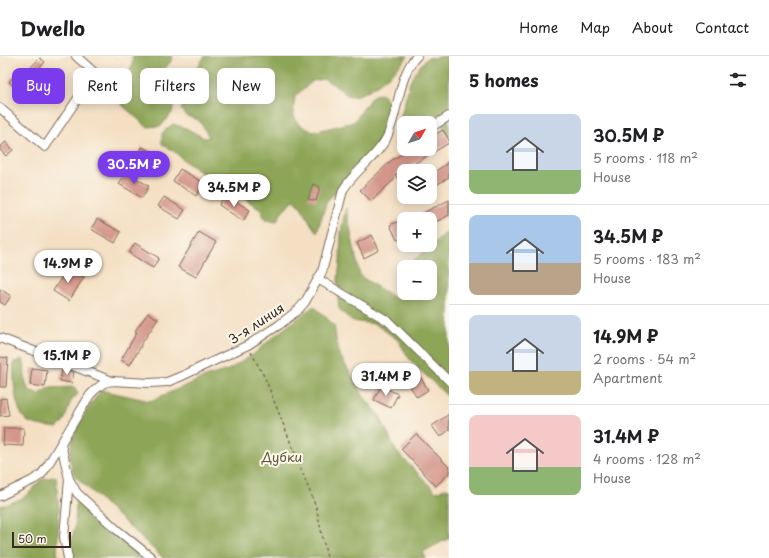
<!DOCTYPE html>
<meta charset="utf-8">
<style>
body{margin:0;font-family:"Playpen Sans",sans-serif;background:#f6f6f6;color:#202124;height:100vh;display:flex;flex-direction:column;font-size:15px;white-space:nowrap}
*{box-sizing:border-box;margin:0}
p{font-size:13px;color:#757577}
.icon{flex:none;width:22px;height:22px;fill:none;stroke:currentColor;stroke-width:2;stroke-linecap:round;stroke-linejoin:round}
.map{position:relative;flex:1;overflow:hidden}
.side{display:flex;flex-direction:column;background:#fff;width:320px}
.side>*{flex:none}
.guide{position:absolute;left:12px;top:12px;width:377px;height:36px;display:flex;gap:8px}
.needle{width:26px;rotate:51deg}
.fabs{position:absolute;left:397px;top:60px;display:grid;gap:8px}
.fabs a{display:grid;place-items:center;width:40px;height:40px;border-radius:8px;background:#fff;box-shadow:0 2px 10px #0003;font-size:20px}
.scale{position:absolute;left:12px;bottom:10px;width:59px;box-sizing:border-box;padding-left:4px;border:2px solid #3b2a1e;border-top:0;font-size:11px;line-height:14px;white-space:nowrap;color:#3b2a1e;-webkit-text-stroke:3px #fbf7ec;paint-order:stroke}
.price{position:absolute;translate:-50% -34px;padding:0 9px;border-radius:14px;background:#fff;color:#222;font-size:13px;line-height:26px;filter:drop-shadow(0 1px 2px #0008)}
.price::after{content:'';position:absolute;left:50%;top:24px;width:12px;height:9px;margin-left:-6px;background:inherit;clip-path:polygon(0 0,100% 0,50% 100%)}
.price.selected{background:#7c3aed;color:#fff}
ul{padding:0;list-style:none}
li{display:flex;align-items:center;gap:12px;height:100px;padding:0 20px}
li+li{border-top:1px solid #e0e0e0}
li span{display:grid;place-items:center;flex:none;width:112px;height:80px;border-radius:8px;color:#555}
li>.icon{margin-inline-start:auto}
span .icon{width:48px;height:48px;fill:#fffc;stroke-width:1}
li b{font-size:17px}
h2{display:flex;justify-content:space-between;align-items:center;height:48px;padding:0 20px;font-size:17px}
.chip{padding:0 14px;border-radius:8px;background:#fff;box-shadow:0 2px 10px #0003;font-size:14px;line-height:36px}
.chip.selected{background:#7c3aed;color:#fff}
header{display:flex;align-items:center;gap:24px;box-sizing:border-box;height:56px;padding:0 20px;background:#fff;border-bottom:1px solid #e0e0e0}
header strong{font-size:19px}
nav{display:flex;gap:22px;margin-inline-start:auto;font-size:14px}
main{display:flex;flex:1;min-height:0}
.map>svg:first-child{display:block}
.forest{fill:#8da556;stroke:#64683a}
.building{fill:#d4968b}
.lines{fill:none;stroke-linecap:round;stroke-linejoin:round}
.minor-casing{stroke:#7c6958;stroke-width:10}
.path{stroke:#7c6958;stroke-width:1.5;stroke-dasharray:3 3;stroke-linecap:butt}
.minor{stroke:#fff;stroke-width:8}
.labels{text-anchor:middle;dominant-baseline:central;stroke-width:4;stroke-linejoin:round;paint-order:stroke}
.street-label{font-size:13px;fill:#3b2a1e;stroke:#fbf7ec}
.park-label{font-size:13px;fill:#5f5632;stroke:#fbf7ec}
</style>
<header>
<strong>Dwello</strong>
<nav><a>Home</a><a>Map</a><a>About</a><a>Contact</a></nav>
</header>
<main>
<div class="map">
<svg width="449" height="502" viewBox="0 0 449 502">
<rect width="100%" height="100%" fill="#fbf7ec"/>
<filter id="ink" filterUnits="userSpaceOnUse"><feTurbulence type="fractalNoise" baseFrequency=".025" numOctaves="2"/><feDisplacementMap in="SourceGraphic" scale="8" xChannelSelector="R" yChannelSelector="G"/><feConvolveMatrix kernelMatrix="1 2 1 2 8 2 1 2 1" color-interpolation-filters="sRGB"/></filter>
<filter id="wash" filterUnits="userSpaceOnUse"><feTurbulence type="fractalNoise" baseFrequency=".012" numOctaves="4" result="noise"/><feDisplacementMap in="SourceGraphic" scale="16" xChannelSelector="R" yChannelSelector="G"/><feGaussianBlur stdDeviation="0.9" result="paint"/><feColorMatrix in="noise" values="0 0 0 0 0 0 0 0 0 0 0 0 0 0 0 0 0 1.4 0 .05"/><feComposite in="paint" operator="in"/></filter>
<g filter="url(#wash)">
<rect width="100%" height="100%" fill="#f4dfc3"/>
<g class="forest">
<path d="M 132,0 L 173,0 L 171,5 L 160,19 L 175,43 L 172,57 L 161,70 L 147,71 L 122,49 L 118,28 C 126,20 135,12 132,0 Z"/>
<path d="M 205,0 L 408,0 C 400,12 362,46 347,39 C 344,38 342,34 340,33 C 335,29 329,26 324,23 L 313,25 L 295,40 L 293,57 L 298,68 L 313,76 L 354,66 L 372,40 L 382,37 L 392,52 L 378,91 L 351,121 L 327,145 L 317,176 C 307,165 307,155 294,144 L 283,154 L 277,165 L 265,164 L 261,153 L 209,122 L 187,107 L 175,96 L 162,88 L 162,77 L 173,68 L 186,72 L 204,82 L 209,81 L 199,64 L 187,60 L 181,54 L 185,45 L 194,46 L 188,24 Z"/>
<path d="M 449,0 L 449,81 L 436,58 L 418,67 L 404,67 L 404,74 L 396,78 L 410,26 L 416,15 L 427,2 Z"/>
<path d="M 346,152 L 360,220 L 396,243 L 421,240 L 418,237 L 430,237 L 430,211 L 406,211 L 449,174 L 449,342 L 410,304 L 398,284 L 375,268 L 352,265 L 339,253 L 337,232 L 340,206 L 341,175 Z"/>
<path d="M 314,250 L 334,269 L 338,296 L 364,341 L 380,360 L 396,395 L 436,436 L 447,432 L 449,433 L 449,482 L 423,496 L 426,502 L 163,502 L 75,420 C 73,415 70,408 70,402 C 70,378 87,353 101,334 L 150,345 L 208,320 L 228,314 L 254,298 L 272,282 Z"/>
<path d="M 23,303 C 26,314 23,324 29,334 L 40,338 L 48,332 L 75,331 L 78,338 C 63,350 72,360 57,372 C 50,371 32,369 27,365 C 14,354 13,322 14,306 Z"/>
<path d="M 56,420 L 59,452 L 57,502 L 0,502 L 0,450 C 21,444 27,442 40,424 Z"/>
<path d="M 76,443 L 117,480 L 145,502 L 72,502 L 70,488 L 75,471 Z"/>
</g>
<g id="blocks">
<g class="building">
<path d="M 40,2 L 45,6 L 36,16 L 31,11 Z"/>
<path d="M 169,14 L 178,18 L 175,26 L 165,22 Z"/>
<path d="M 16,17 L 28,27 L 21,36 L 9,26 Z"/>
<path d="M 98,22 L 106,31 L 101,36 L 94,29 Z"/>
<path d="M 35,26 L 42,33 L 36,39 L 29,32 Z"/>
<path d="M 443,74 L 449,84 L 449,87 L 395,119 L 397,121 L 371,145 L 360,134 L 392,104 L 410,93 L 430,93 L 430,81 Z"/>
<path d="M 6,86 L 13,94 L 6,100 L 0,94 L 0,91 Z"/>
<path d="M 142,91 L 166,103 L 160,115 L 137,103 Z"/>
<path d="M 449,106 L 449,121 L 435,130 L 430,122 L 430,119 Z"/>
<path d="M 180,113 L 204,127 L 196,140 L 173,125 Z"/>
<path d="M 126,116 L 149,130 L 142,142 L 119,128 Z"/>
<path d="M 313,128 L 320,131 L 316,145 L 308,143 Z"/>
<path d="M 225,139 L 250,154 L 243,165 L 219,149 Z"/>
<path d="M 164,141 L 185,154 L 179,163 L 158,150 Z"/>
<path d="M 449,144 L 449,159 L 430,169 L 430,163 L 411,163 Z"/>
<path d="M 97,163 L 121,176 L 115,187 L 91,173 Z"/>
<path d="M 404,163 L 404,181 L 397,184 L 390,169 Z"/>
<path d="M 199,176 L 216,186 L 196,221 L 178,211 Z"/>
<path d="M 372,179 L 379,194 L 364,202 L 357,187 Z"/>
<path d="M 135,187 L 159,202 L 153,212 L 129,197 Z"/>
<path d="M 68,211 L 84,221 L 69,245 L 53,235 Z"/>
<path d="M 0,233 L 11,240 L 5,249 L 0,246 Z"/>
<path d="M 148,257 L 158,263 L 140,290 L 141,290 L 130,309 L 121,304 L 137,276 L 135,275 Z"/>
<path d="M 0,301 L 8,302 L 6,331 L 0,331 Z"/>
<path d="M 32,312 L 47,314 L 45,331 L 30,329 Z"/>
<path d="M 62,314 L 74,316 L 72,327 L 60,325 Z"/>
<path d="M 421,322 L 428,334 L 417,341 L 409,329 Z"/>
<path d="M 381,330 L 398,338 L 391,352 L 374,344 Z"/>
<path d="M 6,342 L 9,359 L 0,360 L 0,343 Z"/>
<path d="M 449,358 L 449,374 L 440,381 L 432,370 Z"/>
<path d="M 4,372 L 24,372 L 23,390 L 3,389 Z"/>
<path d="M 416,378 L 449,411 L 449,417 L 436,430 L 401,393 Z"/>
</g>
</g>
</g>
<g filter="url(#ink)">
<use href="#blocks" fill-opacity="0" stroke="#7c6958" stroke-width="1"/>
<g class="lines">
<g class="minor-casing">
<g id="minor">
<path d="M 0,52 L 45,91 L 95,17 L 76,0"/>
<path d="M 430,72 L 449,60"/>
<path d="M 318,223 L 388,265 L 449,325"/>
<path d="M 0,282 L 112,325"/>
<path d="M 61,388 L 69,423 L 64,481 L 68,502"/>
<path d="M 69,423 L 77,437 L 116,473 L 152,502"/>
<path d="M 0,440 L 33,424 L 41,419 L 46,412 L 90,339 L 96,333 L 104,327 L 112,325 L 150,327 L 167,326 L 182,320 L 248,289 L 279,269 L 298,254 L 305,246 L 322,216 L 343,134 C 354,115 375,103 386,83 C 398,60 399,16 417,0"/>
</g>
</g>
<path class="path" d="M 251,296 L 265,322 L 316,451 L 327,502"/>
<use href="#minor" class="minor"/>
</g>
</g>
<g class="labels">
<g class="street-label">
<text transform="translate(256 267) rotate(-33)">3-я линия</text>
</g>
<g class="park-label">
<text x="282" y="400">Дубки</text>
</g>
</g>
</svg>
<div class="fabs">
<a><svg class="needle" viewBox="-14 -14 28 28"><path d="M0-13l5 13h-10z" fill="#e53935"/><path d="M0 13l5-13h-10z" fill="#757577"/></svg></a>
<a><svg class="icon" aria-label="layers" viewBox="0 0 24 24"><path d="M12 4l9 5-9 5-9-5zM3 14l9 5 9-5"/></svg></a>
<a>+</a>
<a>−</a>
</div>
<div class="scale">50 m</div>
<b class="price selected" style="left:134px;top:129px">30.5M ₽</b>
<b class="price" style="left:234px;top:152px">34.5M ₽</b>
<b class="price" style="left:68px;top:228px">14.9M ₽</b>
<b class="price" style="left:67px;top:320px">15.1M ₽</b>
<b class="price" style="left:386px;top:341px">31.4M ₽</b>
<div class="guide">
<a class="chip selected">Buy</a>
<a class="chip">Rent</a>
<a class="chip">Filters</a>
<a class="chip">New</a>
</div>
</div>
<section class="side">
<h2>5 homes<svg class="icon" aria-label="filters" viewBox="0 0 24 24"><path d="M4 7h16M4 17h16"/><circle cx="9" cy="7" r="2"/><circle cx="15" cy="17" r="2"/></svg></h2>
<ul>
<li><span style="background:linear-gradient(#c9d6e8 70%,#8fb573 0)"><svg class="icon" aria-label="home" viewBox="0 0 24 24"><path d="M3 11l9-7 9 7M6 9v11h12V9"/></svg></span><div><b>30.5M ₽</b><p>5 rooms · 118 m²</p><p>House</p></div></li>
<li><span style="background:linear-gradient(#a9c7e8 60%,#b9a48a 0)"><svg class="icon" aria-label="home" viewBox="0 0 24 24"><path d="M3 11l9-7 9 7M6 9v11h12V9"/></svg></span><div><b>34.5M ₽</b><p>5 rooms · 183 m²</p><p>House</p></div></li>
<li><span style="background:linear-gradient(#c9d6e8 70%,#c2b280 0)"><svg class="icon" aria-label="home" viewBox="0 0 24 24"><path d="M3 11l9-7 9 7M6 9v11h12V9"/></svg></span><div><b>14.9M ₽</b><p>2 rooms · 54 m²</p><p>Apartment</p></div></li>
<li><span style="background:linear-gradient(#f6c9c9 65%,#8fb573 0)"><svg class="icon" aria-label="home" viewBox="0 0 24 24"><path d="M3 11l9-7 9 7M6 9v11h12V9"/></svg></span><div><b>31.4M ₽</b><p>4 rooms · 128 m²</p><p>House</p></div></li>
</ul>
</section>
</main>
